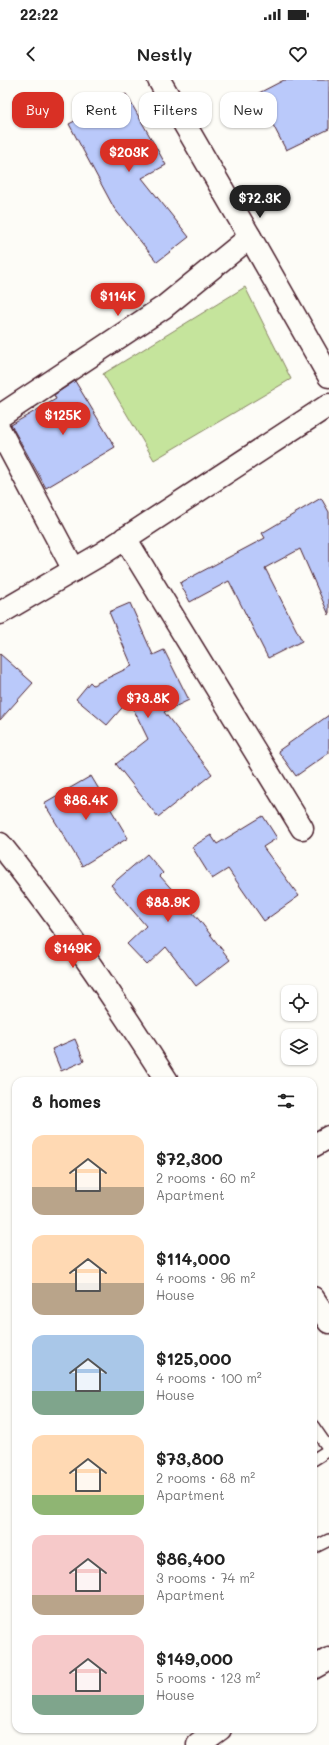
<!DOCTYPE html>
<meta charset="utf-8">
<style>
body{margin:0;font-family:Mali,sans-serif;background:#f2f2f2;color:#222;height:100vh;display:flex;flex-direction:column;font-size:15px;white-space:nowrap}
*{box-sizing:border-box;margin:0}
p{font-size:13px;color:#767676}
.icon{flex:none;width:22px;height:22px;fill:none;stroke:currentColor;stroke-width:2;stroke-linecap:round;stroke-linejoin:round}
.map{position:relative;flex:1;overflow:hidden}
.side{position:absolute;left:12px;top:997px;width:305px;height:656px;display:flex;flex-direction:column;background:#fff;border-radius:12px;box-shadow:0 1px 3px #0004}
.side>*{flex:none}
.guide{position:absolute;left:12px;top:12px;width:305px;height:36px;display:flex;gap:8px}
.controls{position:absolute;left:281px;top:905px;display:grid;gap:8px}
.controls a{display:grid;place-items:center;width:36px;height:36px;border-radius:8px;background:#fff;box-shadow:0 1px 3px #0004;font-size:20px}
.price{position:absolute;translate:-50% -34px;padding:0 9px;border-radius:14px;background:#d93025;color:#fff;font-size:13px;line-height:26px;filter:drop-shadow(0 1px 2px #0008)}
.price::after{content:'';position:absolute;left:50%;top:24px;width:12px;height:9px;margin-left:-6px;background:inherit;clip-path:polygon(0 0,100% 0,50% 100%)}
.price.selected{background:#222;color:#fff}
ul{padding:0;list-style:none}
li{display:flex;align-items:center;gap:12px;height:100px;padding:0 20px}
li span{display:grid;place-items:center;flex:none;width:112px;height:80px;border-radius:12px;color:#555}
li>.icon{margin-inline-start:auto}
span .icon{width:48px;height:48px;fill:#fffc;stroke-width:1}
li b{font-size:17px}
h2{display:flex;justify-content:space-between;align-items:center;height:48px;padding:0 20px;font-size:17px}
.tag{padding:0 14px;border-radius:12px;background:#fff;box-shadow:0 1px 3px #0004;font-size:14px;line-height:36px}
.tag.selected{background:#d93025;color:#fff}
.status{display:flex;justify-content:space-between;align-items:center;height:28px;padding:0 20px;background:#fff;direction:ltr}
.status svg{height:11px;fill:currentColor}
header{display:flex;justify-content:space-between;align-items:center;height:52px;padding:0 20px;background:#fff;font-size:18px;font-weight:600}
.map>svg:first-child{display:block}
.green{fill:#c5e49c;stroke:#888264}
.building{fill:#bac9fa;stroke:#4a1f2b}
.lines{fill:none;stroke-linecap:round;stroke-linejoin:round}
.service-casing{stroke:#4a1f2b;stroke-width:14}
.minor-casing{stroke:#4a1f2b;stroke-width:25}
.tertiary-casing{stroke:#4a1f2b;stroke-width:25}
.service{stroke:#fdfcf7;stroke-width:11}
.minor{stroke:#fdfcf7;stroke-width:22}
.tertiary{stroke:#fdfcf7;stroke-width:22}
</style>
<div class="status"><b>22:22</b><svg viewBox="0 0 49 12"><path d="M0 12V9h3v3zM5 12V6h3v6zM10 12V3h3v9zM15 12V0h3v12zM26 1h20v11H26zM47 4h2v5h-2z"/></svg></div>
<header><svg class="icon" aria-label="back" viewBox="0 0 24 24"><path d="M15 5l-7 7 7 7"/></svg>Nestly<svg class="icon" aria-label="heart" viewBox="0 0 24 24"><path d="M12 20l-8-8c-3-5 5-10 8-4 3-6 11-1 8 4z"/></svg></header>
<div class="map">
<svg width="329" height="1665" viewBox="0 0 329 1665">
<rect width="100%" height="100%" fill="#fdfcf7"/>
<filter id="ink" filterUnits="userSpaceOnUse"><feTurbulence type="fractalNoise" baseFrequency=".025" numOctaves="2"/><feDisplacementMap in="SourceGraphic" scale="8" xChannelSelector="R" yChannelSelector="G"/><feConvolveMatrix kernelMatrix="1 2 1 2 8 2 1 2 1" color-interpolation-filters="sRGB"/></filter>
<g filter="url(#ink)">
<path class="green" d="M 245,207 L 291,299 L 154,380 L 103,294 Z"/>
<g class="building">
<path d="M 284,0 L 329,0 L 329,49 L 286,70 L 257,14 Z"/>
<path d="M 126,14 L 166,85 L 142,98 L 189,157 L 157,182 L 114,128 L 69,44 Z"/>
<path d="M 75,301 L 115,367 L 46,408 L 11,345 L 56,319 L 54,315 Z"/>
<path d="M 321,418 L 329,432 L 329,535 L 300,469 L 265,488 L 302,561 L 268,578 L 229,501 L 190,522 L 180,503 L 265,458 L 262,453 Z"/>
<path d="M 130,523 L 153,575 L 164,570 L 189,620 L 164,632 L 212,694 L 158,737 L 116,684 L 148,659 L 129,620 L 107,645 L 76,619 L 90,602 L 93,605 L 132,586 L 109,532 Z"/>
<path d="M 0,574 L 33,603 L 0,640 Z"/>
<path d="M 329,635 L 329,673 L 296,696 L 278,671 Z"/>
<path d="M 91,696 L 128,758 L 82,786 L 44,723 Z"/>
<path d="M 263,736 L 277,758 L 263,767 L 299,816 L 264,841 L 228,789 L 212,799 L 192,767 L 211,755 L 217,764 Z"/>
<path d="M 147,774 L 163,793 L 160,796 L 200,841 L 230,880 L 196,906 L 166,867 L 147,885 L 127,864 L 146,846 L 111,805 Z"/>
<path d="M 75,959 L 84,981 L 61,991 L 52,969 Z"/>
</g>
<g class="lines">
<g class="service-casing">
<g id="service">
<path d="M 313,1346 L 329,1369"/>
<path d="M 313,1380 L 329,1370"/>
<path d="M 313,1468 L 329,1460"/>
</g>
</g>
<g class="minor-casing">
<g id="minor">
<path d="M 159,0 L 250,157 L 329,296"/>
<path d="M 0,336 L 164,227 L 250,157"/>
<path d="M 0,351 L 74,490"/>
<path d="M 125,458 L 302,748"/>
<path d="M 0,533 L 103,473 L 329,325"/>
<path d="M 313,1066 L 329,1057"/>
<path d="M 313,1588 L 329,1579"/>
<path d="M 198,1665 L 220,1649"/>
</g>
</g>
<g class="tertiary-casing">
<g id="tertiary">
<path d="M 0,764 C 61,839 115,919 167,1001"/>
<path d="M 313,1218 L 329,1242"/>
</g>
</g>
<use href="#service" class="service"/>
<use href="#minor" class="minor"/>
<use href="#tertiary" class="tertiary"/>
</g>
</g>
</svg>
<div class="controls">
<a><svg class="icon" aria-label="locate" viewBox="0 0 24 24"><circle cx="12" cy="12" r="6"/><path d="M12 2v4M12 18v4M2 12h4M18 12h4"/></svg></a>
<a><svg class="icon" aria-label="layers" viewBox="0 0 24 24"><path d="M12 4l9 5-9 5-9-5zM3 14l9 5 9-5"/></svg></a>
</div>
<b class="price" style="left:129px;top:93px">$203K</b>
<b class="price selected" style="left:260px;top:139px">$72.3K</b>
<b class="price" style="left:118px;top:237px">$114K</b>
<b class="price" style="left:63px;top:356px">$125K</b>
<b class="price" style="left:148px;top:639px">$73.8K</b>
<b class="price" style="left:86px;top:741px">$86.4K</b>
<b class="price" style="left:168px;top:843px">$88.9K</b>
<b class="price" style="left:73px;top:889px">$149K</b>
<div class="guide">
<a class="tag selected">Buy</a>
<a class="tag">Rent</a>
<a class="tag">Filters</a>
<a class="tag">New</a>
</div>
<section class="side">
<h2>8 homes<svg class="icon" aria-label="filters" viewBox="0 0 24 24"><path d="M4 7h16M4 17h16"/><circle cx="9" cy="7" r="2"/><circle cx="15" cy="17" r="2"/></svg></h2>
<ul>
<li><span style="background:linear-gradient(#ffd9b3 65%,#b9a48a 0)"><svg class="icon" aria-label="home" viewBox="0 0 24 24"><path d="M3 11l9-7 9 7M6 9v11h12V9"/></svg></span><div><b>$72,300</b><p>2 rooms · 60 m²</p><p>Apartment</p></div></li>
<li><span style="background:linear-gradient(#ffd9b3 60%,#b9a48a 0)"><svg class="icon" aria-label="home" viewBox="0 0 24 24"><path d="M3 11l9-7 9 7M6 9v11h12V9"/></svg></span><div><b>$114,000</b><p>4 rooms · 96 m²</p><p>House</p></div></li>
<li><span style="background:linear-gradient(#a9c7e8 70%,#7fa58c 0)"><svg class="icon" aria-label="home" viewBox="0 0 24 24"><path d="M3 11l9-7 9 7M6 9v11h12V9"/></svg></span><div><b>$125,000</b><p>4 rooms · 100 m²</p><p>House</p></div></li>
<li><span style="background:linear-gradient(#ffd9b3 75%,#8fb573 0)"><svg class="icon" aria-label="home" viewBox="0 0 24 24"><path d="M3 11l9-7 9 7M6 9v11h12V9"/></svg></span><div><b>$73,800</b><p>2 rooms · 68 m²</p><p>Apartment</p></div></li>
<li><span style="background:linear-gradient(#f6c9c9 75%,#b9a48a 0)"><svg class="icon" aria-label="home" viewBox="0 0 24 24"><path d="M3 11l9-7 9 7M6 9v11h12V9"/></svg></span><div><b>$86,400</b><p>3 rooms · 74 m²</p><p>Apartment</p></div></li>
<li><span style="background:linear-gradient(#f6c9c9 75%,#7fa58c 0)"><svg class="icon" aria-label="home" viewBox="0 0 24 24"><path d="M3 11l9-7 9 7M6 9v11h12V9"/></svg></span><div><b>$149,000</b><p>5 rooms · 123 m²</p><p>House</p></div></li>
</ul>
</section>
</div>
